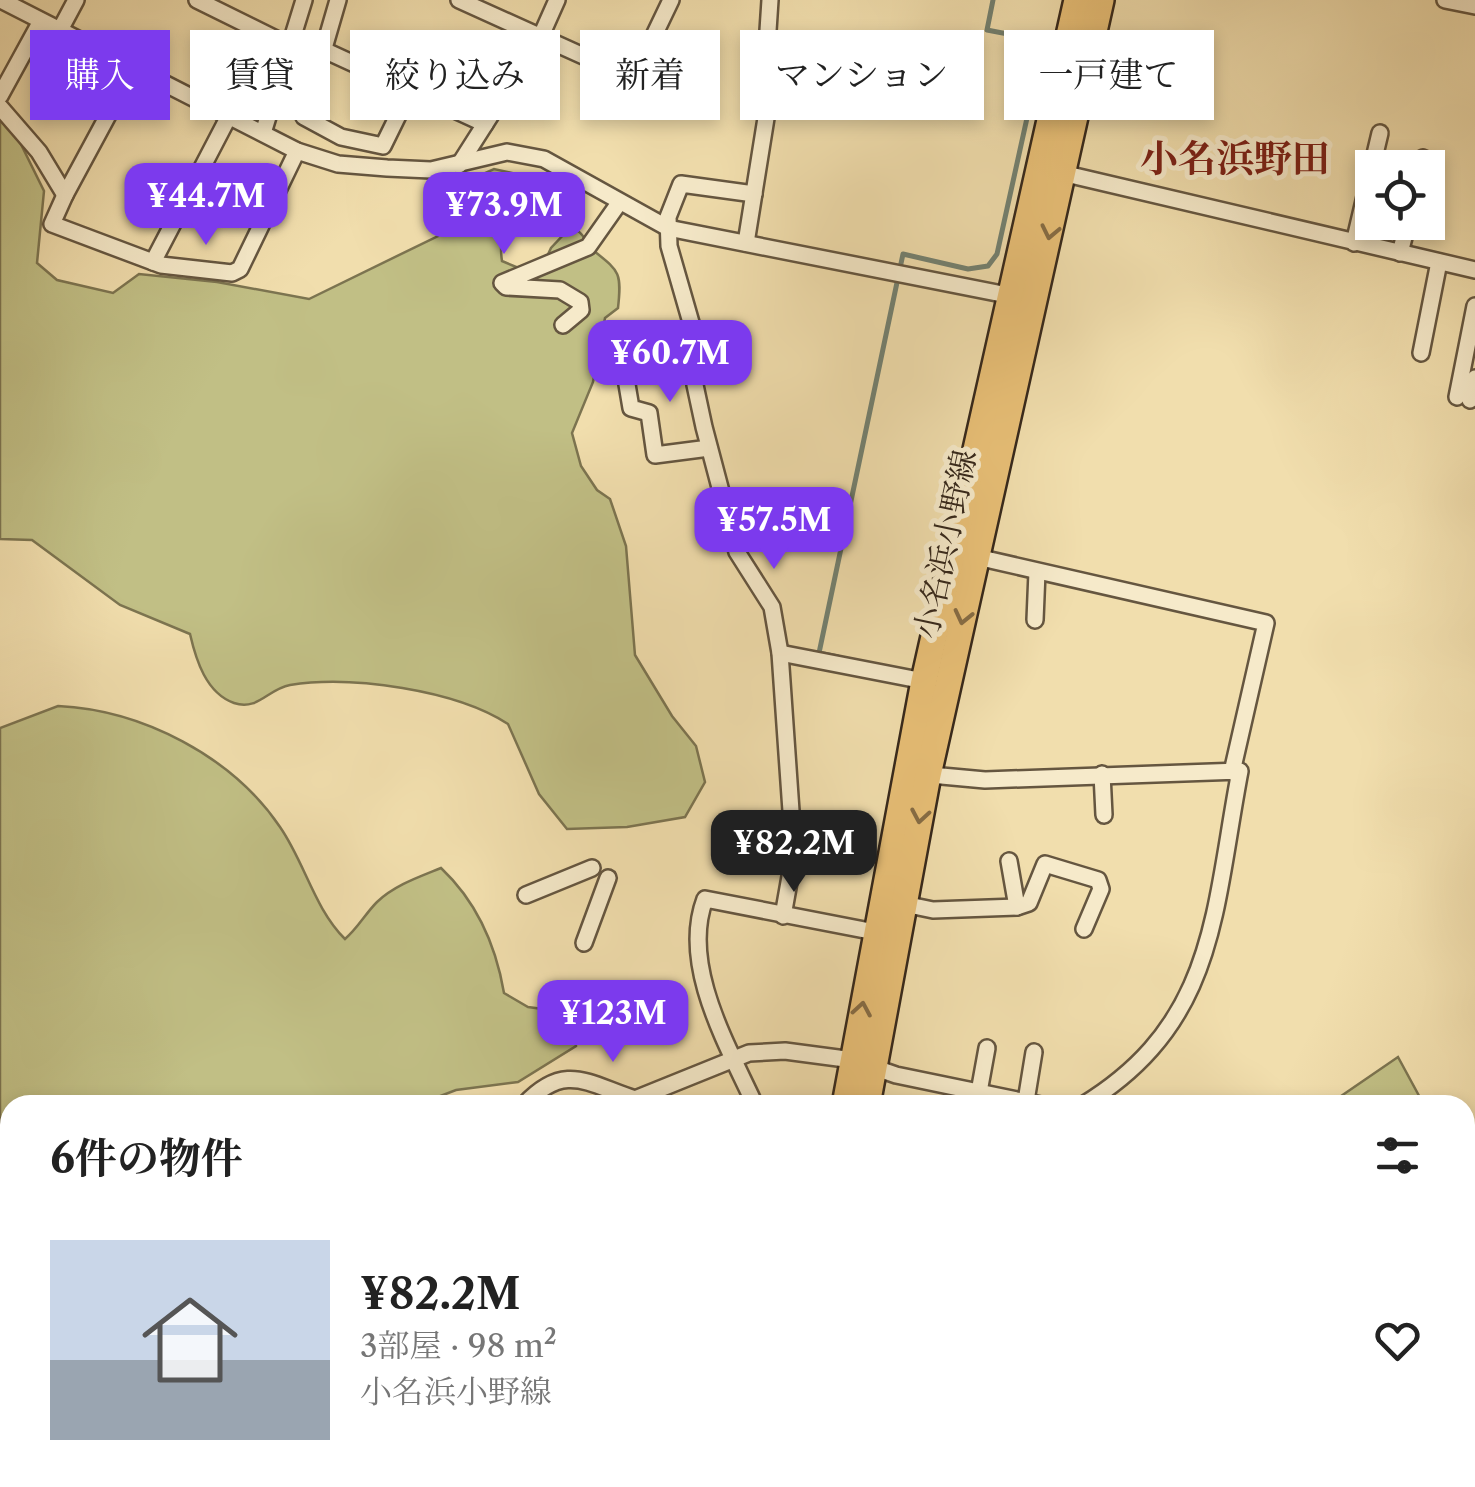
<!DOCTYPE html>
<html lang="ja">
<meta charset="utf-8">
<style>
body{margin:0;font-family:"Libre Caslon Text","Noto Serif JP",serif;background:#f6f6f6;color:#222;height:100vh;display:flex;flex-direction:column;font-size:38px;white-space:nowrap}
*{box-sizing:border-box;margin:0}
p{font-size:32px;color:#767676}
.icon{flex:none;width:55px;height:55px;fill:none;stroke:currentColor;stroke-width:2;stroke-linecap:round;stroke-linejoin:round}
.map{position:relative;flex:1;overflow:hidden}
.details{position:absolute;left:0px;top:1095px;width:1475px;height:392px;display:flex;flex-direction:column;background:#fff;border-radius:30px 30px 0 0;box-shadow:0 5px 15px #0003}
.details>*{flex:none}
.guide{position:absolute;left:30px;top:30px;width:1415px;height:90px;display:flex;gap:20px}
.buttons{position:absolute;left:1355px;top:150px;display:grid;gap:20px}
.buttons a{display:grid;place-items:center;width:90px;height:90px;border-radius:0px;background:#fff;box-shadow:0 5px 15px #0003;font-size:50px}
.price{position:absolute;translate:-50% -85px;padding:0 22px;border-radius:20px;background:#7c3aed;color:#fff;font-size:32px;line-height:65px;filter:drop-shadow(0 2px 5px #0008)}
.price::after{content:'';position:absolute;left:50%;top:60px;width:30px;height:22px;margin-left:-15px;background:inherit;clip-path:polygon(0 0,100% 0,50% 100%)}
.price.active{background:#222;color:#fff}
ul{padding:0;list-style:none}
li{display:flex;align-items:center;gap:30px;height:250px;padding:0 50px}
li+li{border-top:2px solid #e0e0e0}
li span{display:grid;place-items:center;flex:none;width:280px;height:200px;border-radius:0px;color:#555}
li>.icon{margin-inline-start:auto}
span .icon{width:120px;height:120px;fill:#fffc;stroke-width:1}
li b{font-size:42px}
h2{display:flex;justify-content:space-between;align-items:center;height:120px;padding:0 50px;font-size:42px}
.tag{padding:0 35px;border-radius:0px;background:#fff;box-shadow:0 5px 15px #0003;font-size:35px;line-height:90px}
.tag.active{background:#7c3aed;color:#fff}
.map>svg:first-child{display:block}
.green{fill:#c1bf85;stroke:#7c7450;stroke-width:2.5}
.lines{fill:none;stroke-linecap:round;stroke-linejoin:round}
.stream{stroke:#738171;stroke-width:5}
.river{stroke:#9bbcaa;stroke-width:28}
.street-casing{stroke:#655640;stroke-width:20}
.primary-casing{stroke:#36281b;stroke-width:30}
.street{stroke:#f6eaca;stroke-width:15}
.primary{stroke:#e8bf76;stroke-width:25}
.oneway{stroke:#866c44}
.labels{text-anchor:middle;dominant-baseline:central;stroke-width:10;stroke-linejoin:round;paint-order:stroke}
.street-label{font-size:32px;fill:#36281b;stroke:#f6eaca}
.quarter-label{font-size:38px;font-weight:bold;fill:#7a1f14;stroke:#f6eaca}
</style>
<div class="map">
<svg width="1475" height="1487" viewBox="0 0 1475 1487">
<rect width="100%" height="100%" fill="#f1dead"/>
<filter id="stains"><feTurbulence type="fractalNoise" baseFrequency=".002" numOctaves="4"/><feColorMatrix values="0 0 0 0 .2 0 0 0 0 .09 0 0 0 0 .02 0 0 0 .5 -.17"/></filter>
<radialGradient id="worn" r=".72"><stop offset=".6" stop-color="#630" stop-opacity="0"/><stop offset="1" stop-color="#630" stop-opacity=".3"/></radialGradient>
<g class="green">
<path d="M 0,112 L 9,120 L 44,191 L 37,263 L 57,280 L 113,293 L 139,274 L 217,282 L 309,299 L 438,236 L 461,184 L 494,169 L 512,173 C 513,204 497,230 502,261 L 521,269 L 543,265 L 551,248 L 567,231 L 578,231 C 585,236 587,245 594,251 C 619,271 622,272 618,308 L 605,318 L 593,382 L 572,433 L 581,466 L 597,490 L 610,499 L 626,546 L 635,655 L 672,716 L 696,746 L 705,782 L 685,817 L 627,827 L 567,829 L 539,794 L 508,724 C 456,690 351,675 290,685 C 268,689 258,711 234,703 C 206,693 196,660 190,634 L 120,605 L 32,540 L 0,539 Z"/>
<path d="M 58,706 C 142,710 232,756 280,827 C 305,863 314,908 345,939 C 358,928 365,914 377,902 C 395,885 419,877 441,868 C 476,901 496,946 504,993 L 528,1007 L 573,1013 L 576,1046 L 518,1082 L 456,1090 L 417,1105 L 10,1105 L 10,1444 L 6,1442 L 0,1487 L 0,728 Z"/>
<path d="M 1398,1057 L 1424,1105 L 1328,1105 Z"/>
<path d="M 173,1478 L 579,1478 L 574,1487 L 170,1487 Z"/>
<path d="M 733,1478 L 925,1478 L 935,1487 L 724,1487 Z"/>
</g>
<g class="lines">
<path class="stream" d="M 838,657 L 819,653 L 903,254 L 968,269 L 988,266 L 997,254 L 1044,41 L 987,30 L 993,0"/>
<path class="river" d="M 1233,1487 L 1237,1478"/>
<g class="street-casing">
<g id="street">
<path d="M 1,0 L 297,151 L 338,164 L 387,168 L 431,170 L 507,152 L 544,159 L 668,228 L 1017,297"/>
<path d="M 197,0 L 292,47"/>
<path d="M 338,0 L 304,117 L 341,137 L 383,146 L 411,89"/>
<path d="M 459,0 L 621,73 L 637,71 L 671,0"/>
<path d="M 1445,0 L 1475,6"/>
<path d="M 60,30 L 76,0"/>
<path d="M 326,51 L 485,124"/>
<path d="M 0,96 L 41,21"/>
<path d="M 0,107 L 39,152 L 65,195 L 134,67"/>
<path d="M 263,133 L 304,0"/>
<path d="M 459,165 L 541,36 L 557,0"/>
<path d="M 1421,168 L 1423,158"/>
<path d="M 1062,173 L 1475,270"/>
<path d="M 754,194 L 681,184 L 668,217 L 669,246 L 692,326 L 695,385 L 704,427 L 737,552 L 772,607 L 780,653 L 794,854 L 783,916"/>
<path d="M 65,195 L 52,224 L 161,265 L 232,273 L 240,269 L 297,151"/>
<path d="M 746,243 L 767,112 L 764,92 L 770,0"/>
<path d="M 1354,243 L 1380,133"/>
<path d="M 1400,253 L 1408,222"/>
<path d="M 153,262 L 229,116"/>
<path d="M 563,325 L 581,310 L 580,302 L 560,290 L 506,287 L 502,283 L 588,247 L 619,203"/>
<path d="M 1421,353 L 1439,262"/>
<path d="M 623,361 L 631,408 L 649,413 L 655,455 L 709,448"/>
<path d="M 1457,397 L 1475,306"/>
<path d="M 1470,400 L 1475,378"/>
<path d="M 977,557 L 1266,623 L 1232,772"/>
<path d="M 1035,620 L 1037,572"/>
<path d="M 780,653 L 924,681"/>
<path d="M 920,774 L 985,780 L 1240,771 C 1213,912 1217,1023 1083,1105"/>
<path d="M 1102,774 L 1104,815"/>
<path d="M 1009,861 L 1017,907"/>
<path d="M 526,895 L 592,868"/>
<path d="M 904,904 L 933,910 L 1017,907 L 1029,903 L 1045,864 L 1098,880 L 1101,889 L 1084,929"/>
<path d="M 584,943 L 608,878"/>
<path d="M 979,1092 L 987,1048"/>
<path d="M 1026,1101 L 1034,1052"/>
<path d="M 524,1105 C 565,1061 588,1084 635,1099 L 749,1053 L 785,1051 L 853,1060 L 896,1075 L 1041,1105"/>
<path d="M 755,1105 C 728,1046 680,965 705,899 L 875,932"/>
<path d="M 1465,1424 L 1475,1415"/>
<path d="M 938,1478 L 947,1487"/>
<path d="M 1455,1478 L 1456,1487"/>
<path d="M 1391,1487 L 1403,1478"/>
</g>
</g>
<g class="primary-casing">
<g id="primary">
<path d="M 845,1105 L 924,681 L 1077,0"/>
<path d="M 867,1105 L 928,775 L 1101,0"/>
<path d="M 659,1487 L 667,1478"/>
<path d="M 688,1487 L 696,1478"/>
</g>
</g>
<use href="#street" class="street"/>
<use href="#primary" class="primary"/>
</g>
<defs><path id="oneway-chevron" d="M-2-3.5L2.5 0L-2 3.5" fill="none" stroke-width="1.6" stroke-linecap="round" stroke-linejoin="round" transform="scale(2.5)"/></defs>
<g class="oneway">
<use href="#oneway-chevron" transform="translate(1050 232) rotate(102)"/>
<use href="#oneway-chevron" transform="translate(963 617) rotate(103)"/>
<use href="#oneway-chevron" transform="translate(920 816) rotate(100)"/>
<use href="#oneway-chevron" transform="translate(862 1009) rotate(-80)"/>
</g>
<g class="labels">
<g class="street-label">
<text transform="translate(945 544) rotate(-78)">小名浜小野線</text>
</g>
<g class="quarter-label">
<text x="1235" y="158">小名浜野田</text>
</g>
</g>
<rect width="100%" height="100%" filter="url(#stains)"/>
<rect width="100%" height="100%" fill="url(#worn)"/>
</svg>
<div class="buttons">
<a><svg class="icon" aria-label="locate" viewBox="0 0 24 24"><circle cx="12" cy="12" r="6"/><path d="M12 2v4M12 18v4M2 12h4M18 12h4"/></svg></a>
</div>
<b class="price" style="left:206px;top:248px">¥44.7M</b>
<b class="price" style="left:504px;top:257px">¥73.9M</b>
<b class="price" style="left:670px;top:405px">¥60.7M</b>
<b class="price" style="left:774px;top:572px">¥57.5M</b>
<b class="price active" style="left:794px;top:895px">¥82.2M</b>
<b class="price" style="left:613px;top:1065px">¥123M</b>
<div class="guide">
<a class="tag active">購入</a>
<a class="tag">賃貸</a>
<a class="tag">絞り込み</a>
<a class="tag">新着</a>
<a class="tag">マンション</a>
<a class="tag">一戸建て</a>
</div>
<section class="details">
<h2>6件の物件<svg class="icon" aria-label="filters" viewBox="0 0 24 24"><path d="M4 7h16M4 17h16"/><circle cx="9" cy="7" r="2"/><circle cx="15" cy="17" r="2"/></svg></h2>
<ul>
<li><span style="background:linear-gradient(#c9d6e8 60%,#9aa5b1 0)"><svg class="icon" aria-label="home" viewBox="0 0 24 24"><path d="M3 11l9-7 9 7M6 9v11h12V9"/></svg></span><div><b>¥82.2M</b><p>3部屋 · 98 m²</p><p>小名浜小野線</p></div><svg class="icon" aria-label="heart" viewBox="0 0 24 24"><path d="M12 20l-8-8c-3-5 5-10 8-4 3-6 11-1 8 4z"/></svg></li>
</ul>
</section>
</div>
